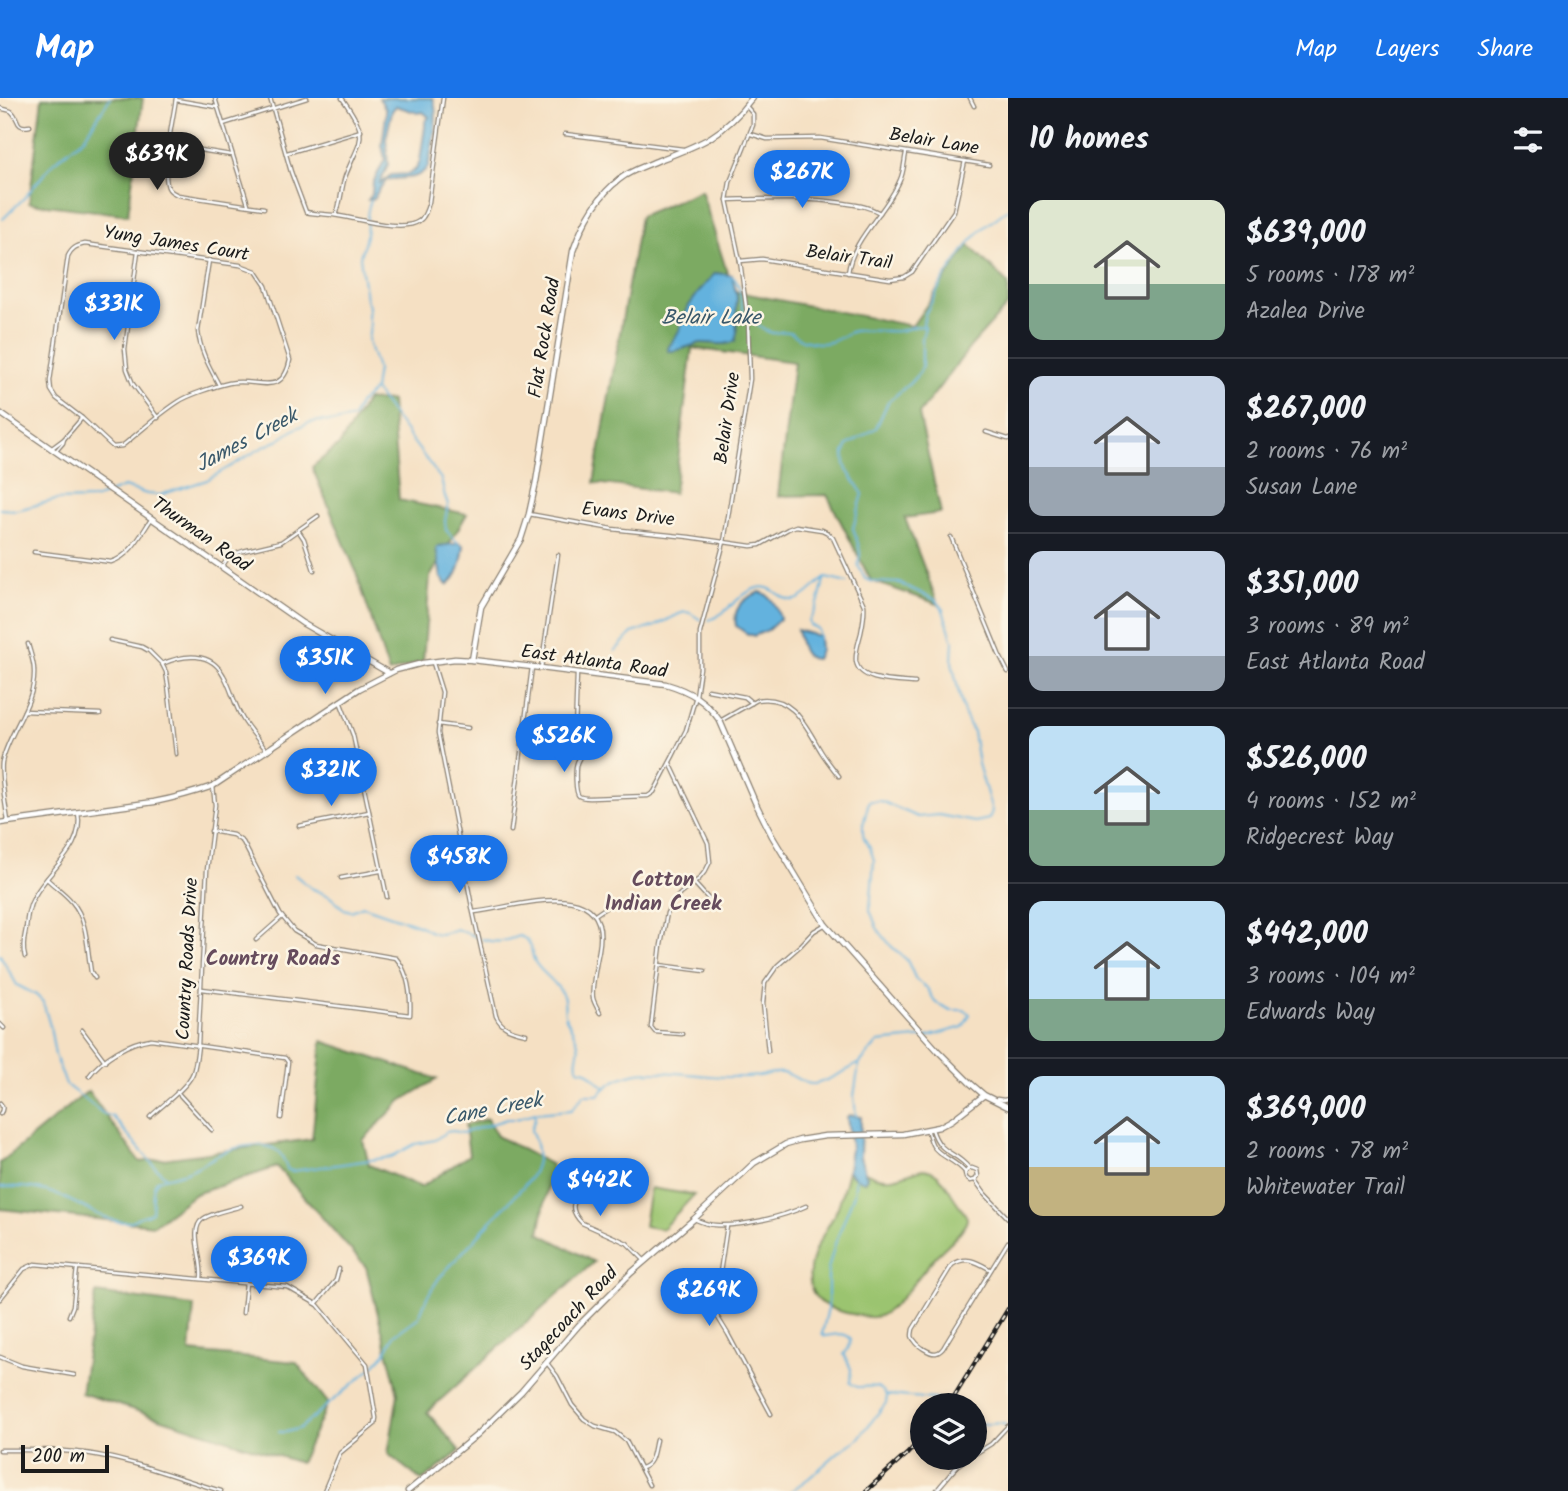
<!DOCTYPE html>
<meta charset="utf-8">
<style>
body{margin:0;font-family:Kalam,sans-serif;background:#242831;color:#f1f3f6;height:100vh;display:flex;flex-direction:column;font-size:26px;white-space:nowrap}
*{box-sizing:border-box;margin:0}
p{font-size:23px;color:#9ea1a6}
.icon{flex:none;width:38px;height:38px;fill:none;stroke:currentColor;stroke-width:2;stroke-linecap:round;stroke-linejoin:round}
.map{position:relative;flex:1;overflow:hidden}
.drawer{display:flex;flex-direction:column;background:#171b24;width:560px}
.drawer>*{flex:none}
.controls{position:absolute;left:910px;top:1295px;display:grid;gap:14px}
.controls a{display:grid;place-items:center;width:77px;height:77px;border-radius:50%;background:#171b24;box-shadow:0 4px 10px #0003;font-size:35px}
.scale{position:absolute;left:21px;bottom:18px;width:88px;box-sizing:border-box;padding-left:7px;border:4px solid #1c1c1c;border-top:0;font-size:19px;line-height:24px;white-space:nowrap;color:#1c1c1c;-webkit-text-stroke:5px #fcf5e5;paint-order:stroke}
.price{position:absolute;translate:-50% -60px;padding:0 16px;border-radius:24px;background:#1a73e8;color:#fff;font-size:23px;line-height:46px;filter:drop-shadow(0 2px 4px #0008)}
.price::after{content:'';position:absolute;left:50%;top:42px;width:21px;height:16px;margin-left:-10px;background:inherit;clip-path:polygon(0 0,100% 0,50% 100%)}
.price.on{background:#222;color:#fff}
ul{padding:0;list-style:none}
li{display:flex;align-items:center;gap:21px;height:175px;padding:0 21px}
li+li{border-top:2px solid #363941}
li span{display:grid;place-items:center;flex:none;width:196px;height:140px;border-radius:14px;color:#555}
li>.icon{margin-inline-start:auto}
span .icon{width:84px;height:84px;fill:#fffc;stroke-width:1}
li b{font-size:30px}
h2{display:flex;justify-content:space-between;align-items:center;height:84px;padding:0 21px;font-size:30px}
header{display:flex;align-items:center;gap:42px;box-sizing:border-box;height:98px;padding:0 35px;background:#1a73e8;color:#fff}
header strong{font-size:33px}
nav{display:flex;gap:38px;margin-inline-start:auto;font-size:24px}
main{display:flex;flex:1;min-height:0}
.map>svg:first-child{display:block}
.green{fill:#9bc46f;stroke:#5c7046;stroke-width:2}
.forest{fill:#7caa62;stroke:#4c633f;stroke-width:2}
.water{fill:#64b2de;stroke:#40677d;stroke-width:2;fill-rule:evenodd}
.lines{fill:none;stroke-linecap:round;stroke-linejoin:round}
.stream{stroke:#64b2de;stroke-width:2}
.minor-casing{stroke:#887e70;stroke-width:5}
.tertiary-casing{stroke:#887e70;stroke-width:7}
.minor{stroke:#fff;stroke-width:2.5}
.tertiary{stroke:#fff;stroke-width:4.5}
.rail-casing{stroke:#1c1c1c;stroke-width:4.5}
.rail{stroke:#fcf5e5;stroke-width:2;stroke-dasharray:5;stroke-linecap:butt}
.labels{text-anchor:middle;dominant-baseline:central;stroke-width:5;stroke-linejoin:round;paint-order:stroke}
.street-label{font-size:19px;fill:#1c1c1c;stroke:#fcf5e5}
.water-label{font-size:21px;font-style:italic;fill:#39586a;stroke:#fcf5e5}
.neighbourhood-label{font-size:21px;font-weight:bold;fill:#664c5d;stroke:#fcf5e5}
</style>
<header>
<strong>Map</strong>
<nav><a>Map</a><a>Layers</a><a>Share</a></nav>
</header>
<main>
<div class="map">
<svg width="1008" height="1393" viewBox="0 0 1008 1393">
<rect width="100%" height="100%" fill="#fcf5e5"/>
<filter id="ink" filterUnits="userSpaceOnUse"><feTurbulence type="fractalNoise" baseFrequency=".0143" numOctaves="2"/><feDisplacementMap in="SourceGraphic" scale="14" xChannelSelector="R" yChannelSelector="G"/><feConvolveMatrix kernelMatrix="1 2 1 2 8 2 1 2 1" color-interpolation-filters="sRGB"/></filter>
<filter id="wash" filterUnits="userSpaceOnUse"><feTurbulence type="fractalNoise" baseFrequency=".00686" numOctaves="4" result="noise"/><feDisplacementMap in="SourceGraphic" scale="28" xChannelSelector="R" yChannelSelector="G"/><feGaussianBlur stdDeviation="1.57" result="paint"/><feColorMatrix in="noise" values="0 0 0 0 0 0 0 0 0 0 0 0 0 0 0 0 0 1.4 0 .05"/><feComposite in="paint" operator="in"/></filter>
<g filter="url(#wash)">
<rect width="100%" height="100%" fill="#f5e0c3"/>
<g class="green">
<path d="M 923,1071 C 937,1072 943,1082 950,1093 C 952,1098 967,1117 967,1120 C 968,1130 944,1150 937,1157 C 921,1173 902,1205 883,1216 C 875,1221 866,1219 857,1217 C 831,1213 806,1205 810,1172 C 812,1149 829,1130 838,1109 C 842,1097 845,1085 848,1073 L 857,1081 L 866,1083 L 867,1080 L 865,1074 C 890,1087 899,1077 923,1071 Z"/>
<path d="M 650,1090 L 694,1097 L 662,1131 L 644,1128 Z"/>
</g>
<g class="forest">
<path d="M 42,0 L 143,0 L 128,117 L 29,105 Z"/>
<path d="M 701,92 L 733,193 L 912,228 L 969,147 L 1008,186 L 1008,207 L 971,248 L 919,316 L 941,415 L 905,420 L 938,506 L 871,483 L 827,397 L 778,398 L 794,264 L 692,250 L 674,395 L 594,385 L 640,118 Z"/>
<path d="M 367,302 L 391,303 L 399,402 L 467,416 L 430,479 L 423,563 L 389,575 L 355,471 L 312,369 L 340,346 Z"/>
<path d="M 322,943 L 437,981 L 401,1003 L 363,1042 L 369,1067 L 421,1089 L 469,1057 L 465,1027 L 487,1021 L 497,1038 L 552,1067 L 539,1135 L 594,1164 L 427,1314 L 460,1353 L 422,1383 L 388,1356 L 398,1296 L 366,1169 L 277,1069 L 195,1096 L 154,1127 L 0,1111 L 0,1065 L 88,993 L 140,1064 L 312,1041 Z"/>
<path d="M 96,1195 L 194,1208 L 190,1254 L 296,1264 L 328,1305 L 300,1365 L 81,1295 Z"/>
</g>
<g class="water">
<path d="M 379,0 L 433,0 C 440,18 432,50 428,69 C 416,84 404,78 387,82 L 379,91 L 374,101 L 370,102 L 368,102 L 372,96 L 373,85 L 385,61 L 382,47 L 386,18 L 386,11 ZM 396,8 L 418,15 L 423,14 L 429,19 L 425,24 L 425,29 L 420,63 L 416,71 L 409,76 L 391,77 L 379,86 L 388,67 L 386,41 L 392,13 Z"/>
<path d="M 715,175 L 732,177 L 737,199 L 736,219 L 737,235 L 735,243 C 724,249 713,244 701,245 C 690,247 679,254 668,253 L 668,250 L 679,233 L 688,209 L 701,191 Z"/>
<path d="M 460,445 L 464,448 C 462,462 460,479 447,487 L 441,480 L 436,450 L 439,448 Z"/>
<path d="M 760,494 C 772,497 777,509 780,521 L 768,532 L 754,538 L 746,535 L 736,528 C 732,510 744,500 760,494 Z"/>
<path d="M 797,532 L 819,538 L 820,552 L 816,561 C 801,561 800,544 797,532 Z"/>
<path d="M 849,1017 L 861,1019 L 861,1020 L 860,1059 L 867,1080 L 864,1084 L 857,1081 L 848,1073 L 851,1049 L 847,1019 Z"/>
</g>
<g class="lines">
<g class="stream">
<path d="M 3,121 L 25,99 L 54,64 L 84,40 L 110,0"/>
<path d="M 732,178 C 744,189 739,205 746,219"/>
<path d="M 754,224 C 759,228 766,234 773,235 C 779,235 783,232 789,234 C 794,235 797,240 803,242 C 810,244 822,246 830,244 C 838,242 845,235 854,233 C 869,231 883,234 898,233 C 908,232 914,226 924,229"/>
<path d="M 375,293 L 441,381 L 445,399 L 448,406 L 445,423 L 446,432 L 458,445"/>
<path d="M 0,411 L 17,412 L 56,402 L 94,401 L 124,389 L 147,396 L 160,397 L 207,382 L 265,348 L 279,342 L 295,331 L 308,325 L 320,323 L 335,324 L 353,320 L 359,306 L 374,292 L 377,271 L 368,244 L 370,226 L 368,219 L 369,208 L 366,201 L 360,159 C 361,152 364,149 365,142 C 369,129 364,116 371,103"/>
<path d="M 709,522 C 728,516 736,498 754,491 C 773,483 779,504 795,502 C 805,501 816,485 826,480 L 847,485"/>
<path d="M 819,540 L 818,531 L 810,527 L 809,523 C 818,510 821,497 824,481"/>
<path d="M 615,553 L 632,535 L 653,529 L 679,516 L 685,514 L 690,515 L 701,522"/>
<path d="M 295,777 L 311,790 L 329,798 L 344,811 L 351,813 L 363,808 L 421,828 C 435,838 441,838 456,831 L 477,839"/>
<path d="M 482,841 C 499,846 503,843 519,838 C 535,843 529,853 535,864 C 542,876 558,884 563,898 C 566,905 563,913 566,920 C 570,928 575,936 578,945 C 581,954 573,962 578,971 L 587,973 L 604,989"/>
<path d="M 0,857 L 17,887 L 36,897 L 43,904 L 50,928 L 55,957 L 66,987 L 104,1016 L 113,1019 L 156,1070 L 165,1078"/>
<path d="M 856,1018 L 854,998 L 859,966 L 878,944 L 927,939 L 963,929 L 970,916 L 964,912 L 951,912 L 936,905 L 927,890 L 916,882 L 907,862 L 891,848 L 877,830 L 870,812 L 874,762 L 870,750 L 864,740 L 863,735 L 863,727 L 869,703 L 881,703 L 918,719 L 939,717 L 975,724 L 989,721 L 992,713 L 978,666 L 973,634 L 964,615 L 958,591 L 952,564 L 953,543 L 942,509 L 936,502 L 899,485 L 874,484 L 865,481 L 858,467 L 860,456 L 859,449 L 853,430 L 863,396 L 847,372 L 845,366 L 844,355 L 848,347 L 876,330 L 888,304 L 910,285 L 920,274 L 922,269 L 922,240 L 925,229 L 923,226 L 925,216 L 943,182 L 969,145 L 982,131 L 1008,111"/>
<path d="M 856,1079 L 854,1096 L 835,1146 L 828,1171 L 828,1210 L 822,1236 L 825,1238 C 834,1237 844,1233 851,1241 L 848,1251 L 844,1256 L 851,1271 L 850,1285 L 857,1289 C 869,1289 879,1285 886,1297"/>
<path d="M 0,1089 C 18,1088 38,1089 55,1096 C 74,1102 113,1130 132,1123 C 134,1122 135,1121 137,1120 C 143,1117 146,1118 152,1114 C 154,1104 150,1090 158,1082 C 162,1080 182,1076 189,1073 C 201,1068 212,1060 224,1054 C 238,1048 270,1041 281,1057 C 284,1061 285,1067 288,1072 L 293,1073 L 391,1059 L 415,1046 L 435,1042 L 446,1034 L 453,1033 L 463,1035 L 507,1021 L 516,1021 L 535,1015 L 571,1012 L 584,997 L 599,997 C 628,959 686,979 726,979 C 738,979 752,980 764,977 C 771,975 776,974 784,975 C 795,977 802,987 814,986 C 824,985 847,972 858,966"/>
<path d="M 887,1297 L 934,1301 L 947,1306"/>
<path d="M 975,1324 C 986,1329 995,1323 1006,1327"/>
<path d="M 279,1334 L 287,1334 L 300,1330 L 373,1269 L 386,1254 L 394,1237 L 419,1219 L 427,1199 L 439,1180 L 529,1082 C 537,1069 540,1058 535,1043 C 535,1041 531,1033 531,1032 C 531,1026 536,1025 535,1015"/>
<path d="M 791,1393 L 809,1380 L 841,1352 L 858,1341 L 886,1305 L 887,1298"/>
</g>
</g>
</g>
<g filter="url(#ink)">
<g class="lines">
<g class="minor-casing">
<g id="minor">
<path d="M 176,0 C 174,17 160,78 169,91 C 171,94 174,95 178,97 L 264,110"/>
<path d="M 215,0 L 248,106"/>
<path d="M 270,0 L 291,74 L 306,114 C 315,116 324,116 333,117 C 352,119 403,135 419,123 C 425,119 427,111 429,104 L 443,0"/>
<path d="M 970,0 L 974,8"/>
<path d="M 176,2 L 217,9"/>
<path d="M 0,10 C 3,11 8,12 11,13 C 20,20 14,31 30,28"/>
<path d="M 223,26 L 307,0"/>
<path d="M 565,36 L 683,51"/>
<path d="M 751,36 L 767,41 L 820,40 L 989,67"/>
<path d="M 169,47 L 231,57"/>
<path d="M 287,55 L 361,33"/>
<path d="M 727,102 C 767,101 804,99 843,105 C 856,107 868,108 880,115"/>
<path d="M 336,117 C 341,105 341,91 345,79 C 361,38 371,41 342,0"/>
<path d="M 85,146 L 240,167 L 256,173 L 266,188 L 290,262 C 282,301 257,279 229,285 C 216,288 188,297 178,304 C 158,317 141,333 122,348 L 113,349 L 82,320 L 56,300 L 51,292 L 50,283 L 68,158 C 72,150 76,148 85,146 Z"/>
<path d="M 138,153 L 125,251 L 127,271 L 133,286 L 158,320"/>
<path d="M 209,162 L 198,233 C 200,253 210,270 219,287"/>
<path d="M 740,163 L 762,161 L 890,181 L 904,179 L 912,174 L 954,113 L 965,63"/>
<path d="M 848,175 C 852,140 887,114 900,82 C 904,74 904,64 906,55"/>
<path d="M 986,334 L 1008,341"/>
<path d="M 64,341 L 82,320"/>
<path d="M 52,350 L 64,341 L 63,345 L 55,354"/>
<path d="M 529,416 L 612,431 L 689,439 L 751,448 L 760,447 L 788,431 L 796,428 L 822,432 L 828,435 L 833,440 L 864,507 C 865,516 863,525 861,535 C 859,543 855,554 856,563 C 859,585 898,583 915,585"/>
<path d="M 298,432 L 304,441 L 314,472"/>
<path d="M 951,439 L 999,556 L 1008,574"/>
<path d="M 34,454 L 111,464 C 131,458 141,436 152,420"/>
<path d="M 222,469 L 229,458 L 243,453 L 281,444 L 318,418"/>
<path d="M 110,542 L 142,549 L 149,553 L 162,566 L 166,574 L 168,587 L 176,656"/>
<path d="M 433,565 L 442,594 L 438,635 L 473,814 L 496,918 C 502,931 513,933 526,936"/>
<path d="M 162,566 C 184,556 211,553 224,578 C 231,590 234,605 241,618 C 247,630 258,641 267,653"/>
<path d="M 541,570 L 558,457"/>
<path d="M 577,575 L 575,634 C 576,642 582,646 581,655 C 581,659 578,661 577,665 C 575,670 575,695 579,698 C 582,700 587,700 590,700 L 648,698 L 654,694 L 673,658 L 686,632 L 696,598 L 700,570 L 700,535 L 724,444 L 750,281 L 748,223 L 740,163 L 727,102 L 730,84 L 753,27 L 753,16 L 746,8"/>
<path d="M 708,592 L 745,599 L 752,605"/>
<path d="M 340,603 L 353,637 L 387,799"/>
<path d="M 24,613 L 100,616"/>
<path d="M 720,623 L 757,602 C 794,596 806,629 822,655 C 827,663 833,670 839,678"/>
<path d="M 438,626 L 468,630"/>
<path d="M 670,665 L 708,745 L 710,764 L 706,772 L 699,781 L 680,796 L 673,804 L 667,815 L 661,847 L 651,929 L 655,934 L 682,936"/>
<path d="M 8,723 C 6,709 0,677 2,664 C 9,633 36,605 34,572 C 34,564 30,554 28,546"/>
<path d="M 299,728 L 369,714"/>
<path d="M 511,733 L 532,569"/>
<path d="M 341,780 L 380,773"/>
<path d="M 47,781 C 55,789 65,795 72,804 C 88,822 87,851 91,874 L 95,880"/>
<path d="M 694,785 L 716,809"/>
<path d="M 474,814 C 513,810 613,774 599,852 C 597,863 591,890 593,900 C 594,905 598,911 600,915"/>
<path d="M 595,817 L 608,808"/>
<path d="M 256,842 L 282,819"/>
<path d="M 25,859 C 22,850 24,840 26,831 C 27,820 28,809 34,799 C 49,770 85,751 78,714"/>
<path d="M 659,867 L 705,873"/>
<path d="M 202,891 L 410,917 C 411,898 409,875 396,860 L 316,846 L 294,833 L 280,816 L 243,744 L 233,737 L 211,733"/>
<path d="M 0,926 L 4,930"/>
<path d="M 82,932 L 105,963"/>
<path d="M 768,953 L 763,905 L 765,885 L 777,868 L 801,847 L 814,833 L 826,826"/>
<path d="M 89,978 C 102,960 129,944 151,941 L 285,960 L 288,964 L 281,1020"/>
<path d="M 177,994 L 212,1032"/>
<path d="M 997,1001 L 1004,1002 L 1008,1001"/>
<path d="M 0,1005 C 3,1008 3,1012 0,1016"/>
<path d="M 150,1019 C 162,1007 187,990 193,975 C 196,966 197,956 198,947 L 207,772 L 215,707 L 213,688"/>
<path d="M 927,1031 C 929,1037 930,1043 933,1048 C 940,1059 955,1062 965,1074"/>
<path d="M 932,1031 C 940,1057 954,1052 969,1070"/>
<path d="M 618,1076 C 601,1087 554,1097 582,1125 L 627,1145 L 644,1162"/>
<path d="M 975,1082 L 970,1083 L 966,1080 L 965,1075 L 968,1071 L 972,1070 L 977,1072 L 978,1078 L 975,1082 L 985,1096 L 1008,1120"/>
<path d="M 694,1121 C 701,1124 708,1127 715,1127 C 740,1129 783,1119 806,1108"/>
<path d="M 727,1128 L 716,1201 L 717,1218 L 728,1236 L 771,1316"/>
<path d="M 991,1172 C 977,1164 967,1157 952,1167 L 913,1231 C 912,1237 911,1239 915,1243 C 918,1248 930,1256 936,1255 C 941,1254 943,1251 945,1247 L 1008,1144"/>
<path d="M 201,1180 C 204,1163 188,1131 203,1121 C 213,1114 230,1112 241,1108"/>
<path d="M 0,1201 L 24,1171 L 35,1166 L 287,1189 L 318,1207 L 367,1266 L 376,1320 L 375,1326 L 340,1355 L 324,1393"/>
<path d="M 317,1205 L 336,1182 L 339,1171"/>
<path d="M 243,1215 L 246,1185"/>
<path d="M 69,1218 L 73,1208 L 77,1170"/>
<path d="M 0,1259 L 22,1268 L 74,1277"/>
<path d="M 547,1265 L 557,1278 L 572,1307 L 584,1321 L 595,1328 L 615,1334 L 626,1343 L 649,1387"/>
<path d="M 0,1352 C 25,1352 51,1351 76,1354 C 125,1359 174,1379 221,1393"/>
<path d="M 975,1356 L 991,1346 L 1008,1328"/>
<path d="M 641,1370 C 654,1366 653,1353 656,1342"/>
<path d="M 936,1393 L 958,1367 L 968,1360"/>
</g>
</g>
<g class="tertiary-casing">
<g id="tertiary">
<path d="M 0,315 L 302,525 L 389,575"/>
<path d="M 472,562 L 481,509 L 521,441 L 529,416 L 536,384 L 573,153 C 582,127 597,98 620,81 C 631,72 646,68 659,62 C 702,46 723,38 752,0"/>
<path d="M 0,725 L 154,704 C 174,700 193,695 213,688 L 359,591 L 396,572 L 423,565 L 455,561 L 472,562 L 541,570 L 666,586 C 690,593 706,603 720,623 L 755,704 L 772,738 L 825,826 L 938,953 L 969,984 L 984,997 L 1008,1009"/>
<path d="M 408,1393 L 478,1336 L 521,1294 L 579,1227 L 631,1175 L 694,1121 L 754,1065 L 786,1046 L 800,1042 L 825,1038 L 903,1036 L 939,1029 L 952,1022 L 983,998"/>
</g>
</g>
<use href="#minor" class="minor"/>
<use href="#tertiary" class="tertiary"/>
<g class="rail-casing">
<g id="rail">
<path d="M 949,1307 L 1008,1211"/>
<path d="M 866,1393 L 907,1356 L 922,1340"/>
</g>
</g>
<use href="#rail" class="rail"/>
</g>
</g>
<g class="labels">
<g class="street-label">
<text transform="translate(934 44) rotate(9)">Belair Lane</text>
<text transform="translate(176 146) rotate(9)">Yung James Court</text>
<text transform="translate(849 160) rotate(8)">Belair Trail</text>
<text transform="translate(545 240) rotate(-81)">Flat Rock Road</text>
<text transform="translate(728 320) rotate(-82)">Belair Drive</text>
<text transform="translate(628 417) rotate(7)">Evans Drive</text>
<text transform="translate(201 437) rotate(35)">Thurman Road</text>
<text transform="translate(594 564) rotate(8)">East Atlanta Road</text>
<text transform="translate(188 861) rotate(-87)">Country Roads Drive</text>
<text transform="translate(569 1221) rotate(-47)">Stagecoach Road</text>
</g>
<g class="water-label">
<text x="711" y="220">Belair Lake</text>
<text transform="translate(247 343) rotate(-28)">James Creek</text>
<text transform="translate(493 1012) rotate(-11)">Cane Creek</text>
</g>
<g class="neighbourhood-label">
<text x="663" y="782">Cotton<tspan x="663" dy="24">Indian Creek</tspan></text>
<text x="273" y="861">Country Roads</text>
</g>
</g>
</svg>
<div class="controls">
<a><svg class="icon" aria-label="layers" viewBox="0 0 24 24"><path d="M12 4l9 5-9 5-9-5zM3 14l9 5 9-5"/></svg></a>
</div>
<div class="scale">200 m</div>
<b class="price on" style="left:157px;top:94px">$639K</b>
<b class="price" style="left:802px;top:112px">$267K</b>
<b class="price" style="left:114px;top:244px">$331K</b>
<b class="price" style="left:325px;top:598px">$351K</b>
<b class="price" style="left:564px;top:676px">$526K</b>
<b class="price" style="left:331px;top:710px">$321K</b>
<b class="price" style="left:459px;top:797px">$458K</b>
<b class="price" style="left:600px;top:1120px">$442K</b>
<b class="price" style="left:259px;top:1198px">$369K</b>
<b class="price" style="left:709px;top:1230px">$269K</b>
</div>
<section class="drawer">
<h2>10 homes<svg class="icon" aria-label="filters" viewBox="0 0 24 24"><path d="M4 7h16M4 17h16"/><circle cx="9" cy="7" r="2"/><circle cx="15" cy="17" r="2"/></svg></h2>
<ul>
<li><span style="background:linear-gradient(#dfe7d0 60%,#7fa58c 0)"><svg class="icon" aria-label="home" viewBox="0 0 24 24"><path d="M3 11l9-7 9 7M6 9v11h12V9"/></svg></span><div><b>$639,000</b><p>5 rooms · 178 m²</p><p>Azalea Drive</p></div></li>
<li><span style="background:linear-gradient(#c9d6e8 65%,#9aa5b1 0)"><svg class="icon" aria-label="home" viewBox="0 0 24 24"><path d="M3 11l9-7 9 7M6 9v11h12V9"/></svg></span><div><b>$267,000</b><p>2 rooms · 76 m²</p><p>Susan Lane</p></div></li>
<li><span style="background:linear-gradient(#c9d6e8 75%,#9aa5b1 0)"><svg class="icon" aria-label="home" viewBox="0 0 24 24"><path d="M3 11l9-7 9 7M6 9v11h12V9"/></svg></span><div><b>$351,000</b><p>3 rooms · 89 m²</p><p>East Atlanta Road</p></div></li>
<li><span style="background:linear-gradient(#bfe0f5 60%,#7fa58c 0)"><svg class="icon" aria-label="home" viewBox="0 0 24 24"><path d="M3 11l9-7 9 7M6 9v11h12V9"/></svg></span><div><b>$526,000</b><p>4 rooms · 152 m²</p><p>Ridgecrest Way</p></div></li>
<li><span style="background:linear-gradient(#bfe0f5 70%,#7fa58c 0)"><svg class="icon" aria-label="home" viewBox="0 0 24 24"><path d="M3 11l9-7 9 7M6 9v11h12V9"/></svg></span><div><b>$442,000</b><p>3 rooms · 104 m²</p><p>Edwards Way</p></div></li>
<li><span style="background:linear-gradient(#bfe0f5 65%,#c2b280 0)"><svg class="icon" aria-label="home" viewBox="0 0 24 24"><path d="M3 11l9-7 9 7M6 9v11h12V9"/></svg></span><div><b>$369,000</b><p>2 rooms · 78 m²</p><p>Whitewater Trail</p></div></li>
</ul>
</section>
</main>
